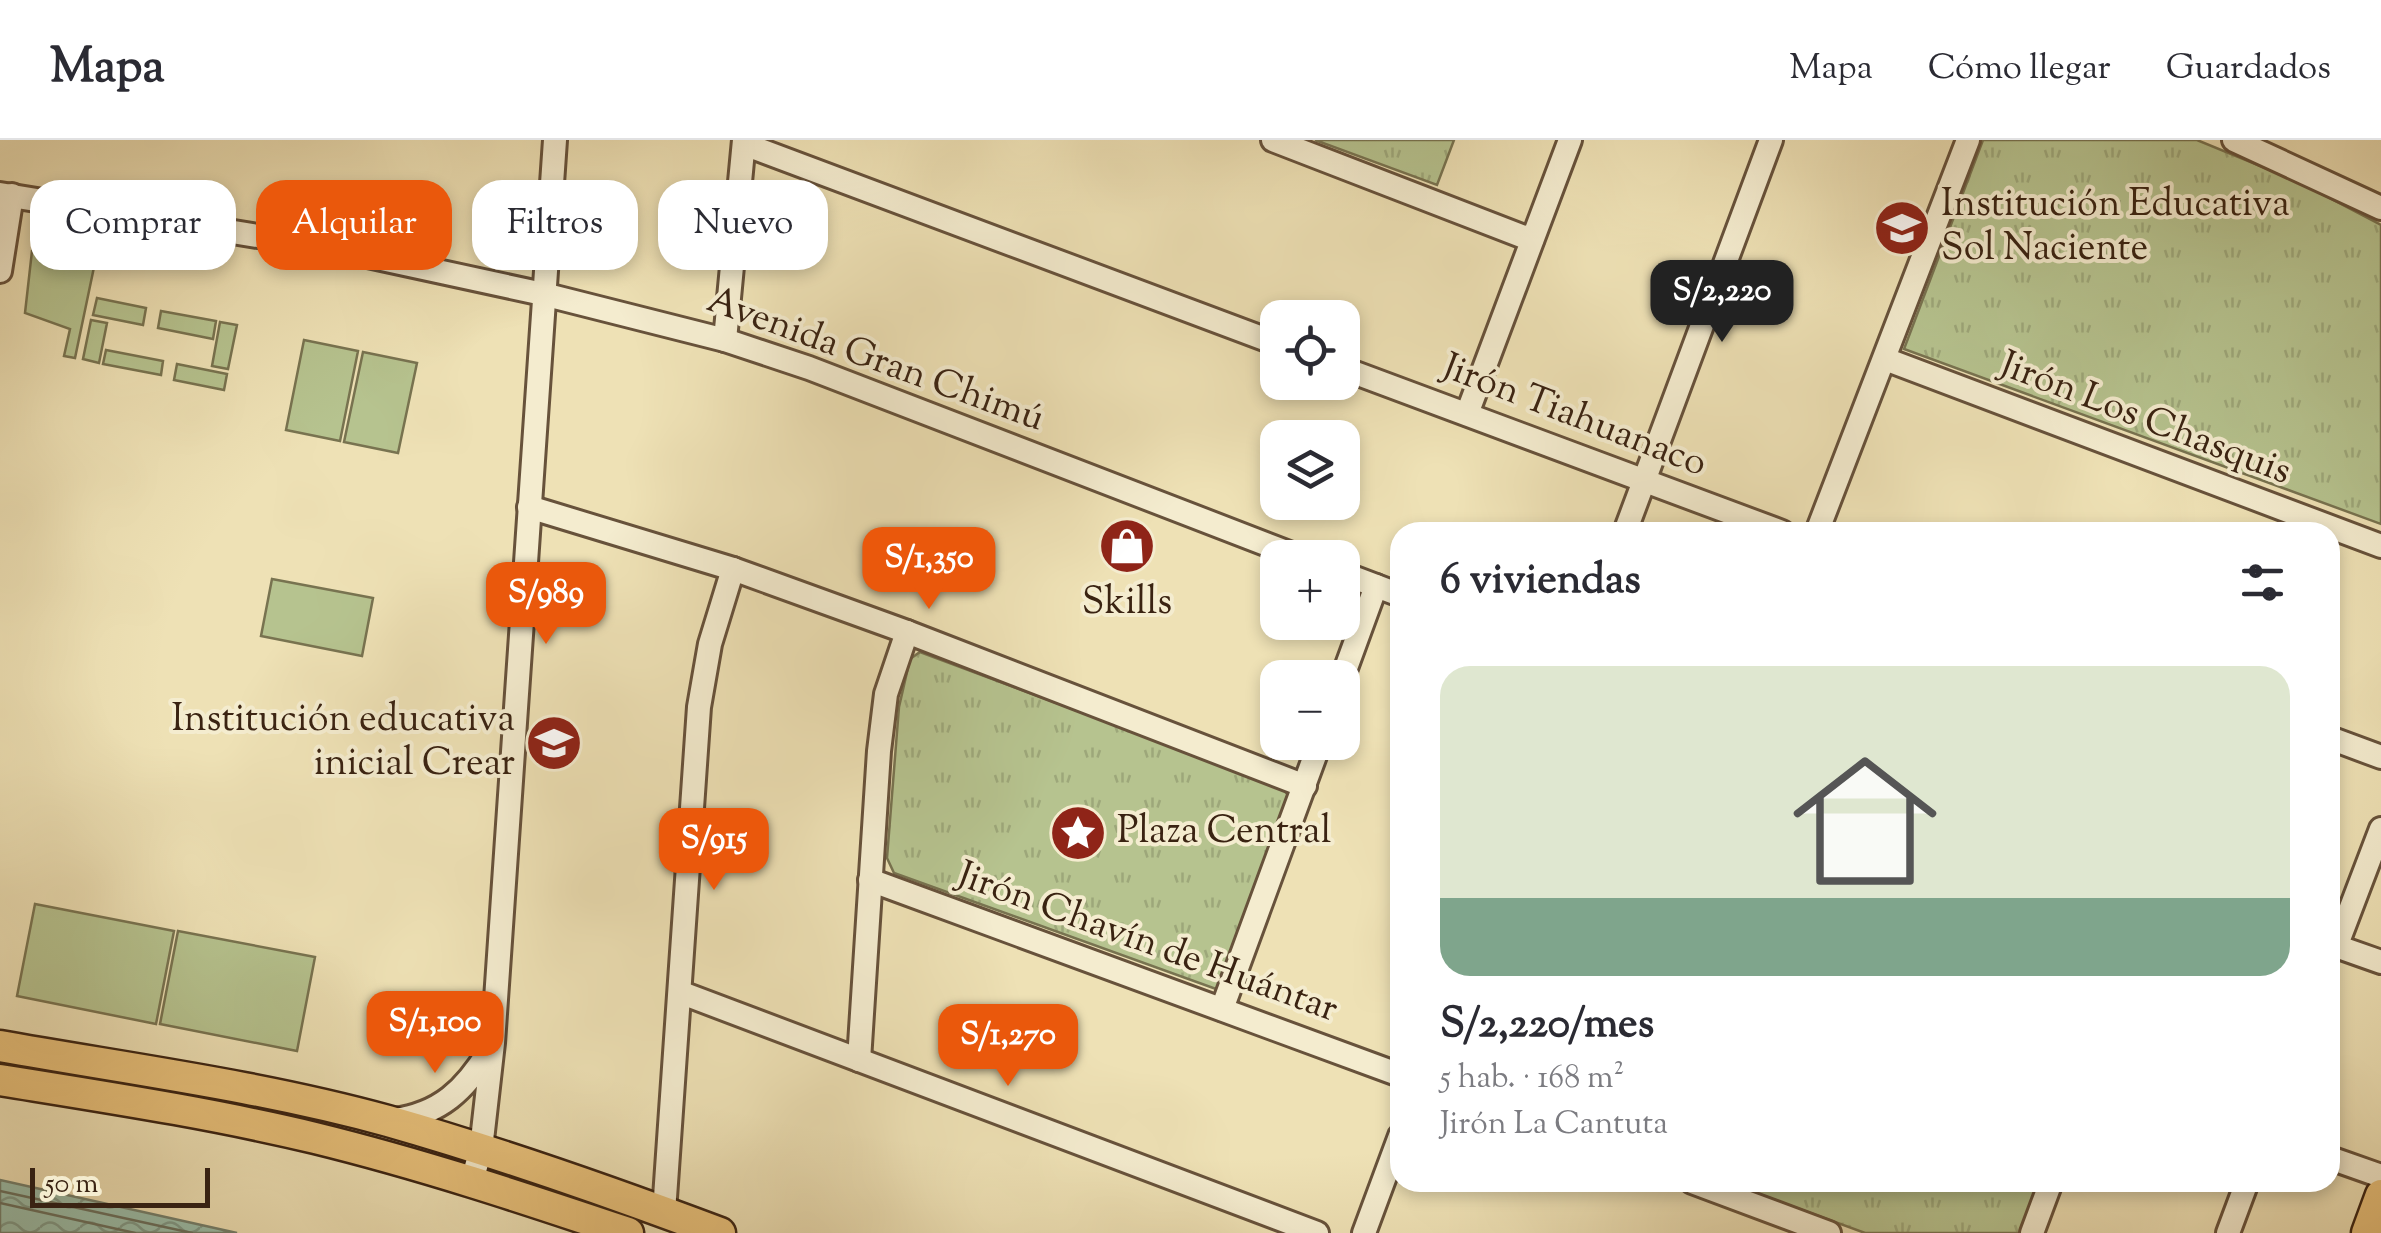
<!DOCTYPE html>
<html lang="es">
<meta charset="utf-8">
<style>
body{margin:0;font-family:"Sorts Mill Goudy",serif;background:#f2f2f3;color:#2b2b33;height:100vh;display:flex;flex-direction:column;font-size:38px;white-space:nowrap}
*{box-sizing:border-box;margin:0}
p{font-size:32px;color:#7c7c81}
.icon{flex:none;width:55px;height:55px;fill:none;stroke:currentColor;stroke-width:2;stroke-linecap:round;stroke-linejoin:round}
.map{position:relative;flex:1;overflow:hidden}
.details{position:absolute;left:1390px;top:382px;width:950px;height:670px;display:flex;flex-direction:column;background:#fff;border-radius:30px;box-shadow:0 5px 15px #0003}
.details>*{flex:none}
.top-card{position:absolute;left:30px;top:40px;width:950px;height:90px;display:flex;gap:20px}
.buttons{position:absolute;left:1260px;top:160px;display:grid;gap:20px}
.buttons a{display:grid;place-items:center;width:100px;height:100px;border-radius:20px;background:#fff;box-shadow:0 5px 15px #0003;font-size:50px}
.scale{position:absolute;left:30px;bottom:25px;width:180px;box-sizing:border-box;padding-left:10px;border:5px solid #3a2312;border-top:0;font-size:28px;line-height:35px;white-space:nowrap;color:#3a2312;-webkit-text-stroke:8px #f4eccf;paint-order:stroke}
.price{position:absolute;translate:-50% -85px;padding:0 22px;border-radius:20px;background:#ea580c;color:#fff;font-size:32px;line-height:65px;filter:drop-shadow(0 2px 5px #0008)}
.price::after{content:'';position:absolute;left:50%;top:60px;width:30px;height:22px;margin-left:-15px;background:inherit;clip-path:polygon(0 0,100% 0,50% 100%)}
.price.active{background:#222;color:#fff}
ul{padding:0;list-style:none}
li{display:grid;align-content:center;gap:20px;height:530px;padding:0 50px}
li span{display:grid;place-items:center;height:310px;border-radius:30px;color:#555}
li>.icon{margin-inline-start:auto}
span .icon{width:180px;height:180px;fill:#fffc;stroke-width:1}
li b{font-size:42px}
h2{display:flex;justify-content:space-between;align-items:center;height:120px;padding:0 50px;font-size:42px}
.pill{padding:0 35px;border-radius:30px;background:#fff;box-shadow:0 5px 15px #0003;font-size:35px;line-height:90px}
.pill.active{background:#ea580c;color:#fff}
header{display:flex;align-items:center;gap:60px;box-sizing:border-box;height:140px;padding:0 50px;background:#fff;border-bottom:2px solid #e1e1e2}
header strong{font-size:48px}
nav{display:flex;gap:55px;margin-inline-start:auto;font-size:35px}
.map>svg:first-child{display:block}
.green{fill:#b6c38f;stroke:#787350;stroke-width:2.5}
.park{fill:url(#park-tufts);stroke:#787350;stroke-width:2.5}
.water{fill:url(#water-waves);stroke:#74806d;stroke-width:2.5}
.lines{fill:none;stroke-linecap:round;stroke-linejoin:round}
.shore{stroke:#6a705e;stroke-width:2.5}
.minor-casing{stroke:#67523b;stroke-width:28}
.major-casing{stroke:#3a2312;stroke-width:35}
.minor{stroke:#f4eccf;stroke-width:22}
.major{stroke:#e7c07a;stroke-width:30}
.labels{text-anchor:middle;dominant-baseline:central;stroke-width:8;stroke-linejoin:round;paint-order:stroke}
.poi-label{font-size:38px;fill:#3a2312;stroke:#f4eccf;text-anchor:start}
.street-label{font-size:38px;fill:#3a2312;stroke:#f4eccf}
</style>
<header>
<strong>Mapa</strong>
<nav><a>Mapa</a><a>Cómo llegar</a><a>Guardados</a></nav>
</header>
<div class="map">
<svg width="2381" height="1093" viewBox="0 0 2381 1093">
<defs>
<pattern id="park-tufts" width="24" height="20" patternUnits="userSpaceOnUse" patternTransform="scale(2.5)"><rect width="24" height="20" fill="#b6c38f"/><path d="M3 7l-1-3M5 7V3M7 7l1-3M15 17l-1-3M17 17v-4M19 17l1-3" fill="none" stroke="#9da77a"/></pattern>
<pattern id="water-waves" width="16" height="10" patternUnits="userSpaceOnUse" patternTransform="scale(2.5)"><rect width="16" height="10" fill="#9abeaa"/><path d="M0 5q4-4 8 0t8 0" fill="none" stroke="#7f9a89"/></pattern>
</defs>
<rect width="100%" height="100%" fill="#eee1b5"/>
<filter id="stains"><feTurbulence type="fractalNoise" baseFrequency=".002" numOctaves="4"/><feColorMatrix values="0 0 0 0 .2 0 0 0 0 .09 0 0 0 0 .02 0 0 0 .5 -.17"/></filter>
<radialGradient id="worn" r=".72"><stop offset=".6" stop-color="#630" stop-opacity="0"/><stop offset="1" stop-color="#630" stop-opacity=".3"/></radialGradient>
<g class="green">
<path d="M 47,99 L 98,108 L 75,218 L 64,216 L 70,189 L 25,173 L 32,111 Z"/>
<path d="M 97,158 L 146,168 L 143,185 L 93,175 Z"/>
<path d="M 161,171 L 216,181 L 213,199 L 158,188 Z"/>
<path d="M 91,180 L 107,183 L 99,223 L 83,219 Z"/>
<path d="M 220,182 L 237,185 L 228,229 L 212,226 Z"/>
<path d="M 304,200 L 358,211 L 340,301 L 286,290 Z"/>
<path d="M 106,210 L 163,221 L 161,235 L 103,224 Z"/>
<path d="M 363,212 L 417,223 L 398,313 L 344,302 Z"/>
<path d="M 177,224 L 227,234 L 224,250 L 174,240 Z"/>
<path d="M 272,439 L 373,458 L 362,516 L 261,496 Z"/>
<path d="M 35,764 L 174,791 L 156,884 L 17,856 Z"/>
<path d="M 178,791 L 315,817 L 297,911 L 160,884 Z"/>
</g>
<g class="park">
<path d="M 1315,0 L 1454,0 L 1437,45 Z"/>
<path d="M 1983,0 L 2197,0 L 2297,41 L 2381,85 L 2381,384 L 1904,209 Z"/>
<path d="M 920,512 L 1281,647 L 1288,655 L 1289,665 L 1224,839 L 1216,849 L 894,733 L 887,718 L 899,567 L 910,519 Z"/>
<path d="M 1729,1043 L 2040,1043 L 2020,1093 L 1865,1093 Z"/>
</g>
<path class="water" d="M 0,1040 L 237,1093 L 0,1093 Z"/>
<g class="lines">
<g class="shore">
<path d="M 0,1051 L 192,1093"/>
<path d="M 0,1063 L 135,1093"/>
</g>
<g class="minor-casing">
<g id="minor">
<path d="M 1273,0 L 1532,100"/>
<path d="M 2234,0 L 2381,68"/>
<path d="M 744,4 L 1278,204"/>
<path d="M 0,54 L 331,108 L 543,154 L 725,200 L 809,228 L 1302,418"/>
<path d="M 0,131 L 12,55"/>
<path d="M 725,200 L 744,0"/>
<path d="M 1885,219 L 2381,406"/>
<path d="M 1342,228 L 1782,392"/>
<path d="M 1467,274 L 1570,0"/>
<path d="M 529,367 L 733,429 L 907,492 L 1305,646"/>
<path d="M 1625,392 L 1771,0"/>
<path d="M 1817,392 L 1968,0"/>
<path d="M 1342,433 L 1400,455"/>
<path d="M 1342,539 L 1376,446"/>
<path d="M 2330,598 L 2381,617"/>
<path d="M 870,740 L 1400,935"/>
<path d="M 2330,804 L 2381,822"/>
<path d="M 2336,807 L 2381,689"/>
<path d="M 682,853 L 1317,1093"/>
<path d="M 1222,869 L 1320,602"/>
<path d="M 859,920 L 879,611 L 886,554 L 907,492"/>
<path d="M 394,980 C 440,974 465,950 489,911"/>
<path d="M 2330,1018 L 2381,1036"/>
<path d="M 472,1041 L 481,1009 L 493,903 L 555,0"/>
<path d="M 1692,1042 L 1829,1093"/>
<path d="M 664,1072 L 699,567 L 710,504 L 733,429"/>
<path d="M 1364,1093 L 1400,996"/>
<path d="M 2032,1093 L 2051,1042"/>
<path d="M 2228,1093 L 2247,1042"/>
</g>
</g>
<g class="major-casing">
<g id="major">
<path d="M 0,906 C 129,929 261,946 388,981 C 500,1013 611,1052 720,1093"/>
<path d="M 0,940 C 105,957 211,973 315,998 C 421,1024 524,1058 628,1093"/>
<path d="M 2367,1093 L 2381,1055"/>
</g>
</g>
<use href="#minor" class="minor"/>
<use href="#major" class="major"/>
</g>
<defs>
<g id="school-disc" transform="scale(2.875)"><circle r="9.5" fill="#8f2418" stroke="#f4eccf"/><path d="M0-5L7-2L0 1L-7-2ZM-4 1L0 2.5L4 1V4Q0 6-4 4Z" fill="#fff"/></g>
<g id="shop-disc" transform="scale(2.875)"><circle r="9.5" fill="#8f2418" stroke="#f4eccf"/><path d="M-5-2.5h2.3a2.7 3.5 0 0 1 5.4 0H5L5.5 6h-11ZM-1.5-2.5h3a1.5 2.3 0 0 0-3 0Z" fill="#fff"/></g>
<g id="sight-disc" transform="scale(2.875)"><circle r="9.5" fill="#8f2418" stroke="#f4eccf"/><path d="M0-6L1.8-2.2L6-1.7L2.9 1.2L3.7 5.4L0 3.3L-3.7 5.4L-2.9 1.2L-6-1.7L-1.8-2.2Z" fill="#fff"/></g>
</defs>
<g fill-rule="evenodd">
<use href="#school-disc" x="1902" y="88"/>
<use href="#shop-disc" x="1127" y="406"/>
<use href="#school-disc" x="554" y="603"/>
<use href="#sight-disc" x="1078" y="693"/>
</g>
<g class="labels">
<g class="poi-label">
<text x="1941" y="66">Institución Educativa<tspan x="1941" dy="44">Sol Naciente</tspan></text>
<text x="1127" y="464" text-anchor="middle">Skills</text>
<text x="515" y="581" text-anchor="end">Institución educativa<tspan x="515" dy="44">inicial Crear</tspan></text>
<text x="1117" y="693">Plaza Central</text>
</g>
<g class="street-label">
<text transform="translate(875 221) rotate(20)">Avenida Gran Chimú</text>
<text transform="translate(1574 277) rotate(21)">Jirón Tiahuanaco</text>
<text transform="translate(2145 280) rotate(21)">Jirón Los Chasquis</text>
<text transform="translate(1147 804) rotate(20)">Jirón Chavín de Huántar</text>
</g>
</g>
<rect width="100%" height="100%" filter="url(#stains)"/>
<rect width="100%" height="100%" fill="url(#worn)"/>
</svg>
<div class="buttons">
<a><svg class="icon" aria-label="locate" viewBox="0 0 24 24"><circle cx="12" cy="12" r="6"/><path d="M12 2v4M12 18v4M2 12h4M18 12h4"/></svg></a>
<a><svg class="icon" aria-label="layers" viewBox="0 0 24 24"><path d="M12 4l9 5-9 5-9-5zM3 14l9 5 9-5"/></svg></a>
<a>+</a>
<a>−</a>
</div>
<div class="scale">50 m</div>
<b class="price active" style="left:1722px;top:205px">S/2,220</b>
<b class="price" style="left:929px;top:472px">S/1,350</b>
<b class="price" style="left:546px;top:507px">S/989</b>
<b class="price" style="left:714px;top:753px">S/915</b>
<b class="price" style="left:435px;top:936px">S/1,100</b>
<b class="price" style="left:1008px;top:949px">S/1,270</b>
<div class="top-card">
<a class="pill">Comprar</a>
<a class="pill active">Alquilar</a>
<a class="pill">Filtros</a>
<a class="pill">Nuevo</a>
</div>
<section class="details">
<h2>6 viviendas<svg class="icon" aria-label="filters" viewBox="0 0 24 24"><path d="M4 7h16M4 17h16"/><circle cx="9" cy="7" r="2"/><circle cx="15" cy="17" r="2"/></svg></h2>
<ul>
<li><span style="background:linear-gradient(#dfe7d0 75%,#7fa58c 0)"><svg class="icon" aria-label="home" viewBox="0 0 24 24"><path d="M3 11l9-7 9 7M6 9v11h12V9"/></svg></span><div><b>S/2,220/mes</b><p>5 hab. · 168 m²</p><p>Jirón La Cantuta</p></div></li>
</ul>
</section>
</div>
